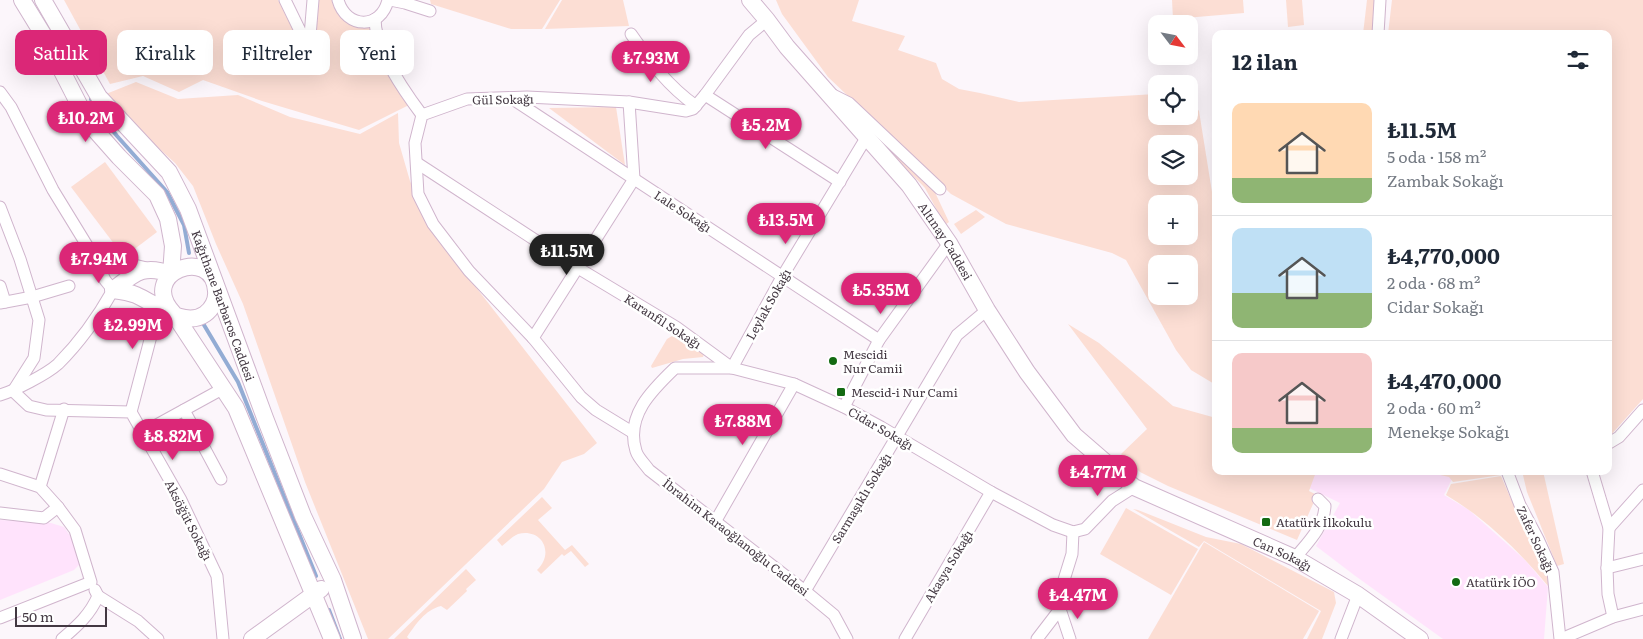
<!DOCTYPE html>
<html lang="tr">
<meta charset="utf-8">
<style>
body{margin:0;font-family:Literata,serif;background:#f2f2f3;color:#1f2937;height:100vh;display:flex;flex-direction:column;font-size:19px;white-space:nowrap}
*{box-sizing:border-box;margin:0}
p{font-size:16px;color:#747a83}
.icon{flex:none;width:28px;height:28px;fill:none;stroke:currentColor;stroke-width:2;stroke-linecap:round;stroke-linejoin:round}
.map{position:relative;flex:1;overflow:hidden}
.panel{position:absolute;left:1212px;top:30px;width:400px;height:445px;display:flex;flex-direction:column;background:#fff;border-radius:10px;box-shadow:0 5px 20px #0002}
.panel>*{flex:none}
.banner{position:absolute;left:15px;top:30px;width:475px;height:45px;display:flex;gap:10px}
.needle{width:32px;rotate:122deg}
.controls{position:absolute;left:1148px;top:15px;display:grid;gap:10px}
.controls a{display:grid;place-items:center;width:50px;height:50px;border-radius:10px;background:#fff;box-shadow:0 5px 20px #0002;font-size:25px}
.scale{position:absolute;left:15px;bottom:12px;width:92px;box-sizing:border-box;padding-left:5px;border:2px solid #433842;border-top:0;font-size:14px;line-height:18px;white-space:nowrap;color:#433842;-webkit-text-stroke:4px #fff;paint-order:stroke}
.price{position:absolute;translate:-50% -42px;padding:0 11px;border-radius:18px;background:#db2777;color:#fff;font-size:16px;line-height:32px;filter:drop-shadow(0 1px 2px #0008)}
.price::after{content:'';position:absolute;left:50%;top:30px;width:15px;height:11px;margin-left:-8px;background:inherit;clip-path:polygon(0 0,100% 0,50% 100%)}
.price.selected{background:#222;color:#fff}
ul{padding:0;list-style:none}
li{display:flex;align-items:center;gap:15px;height:125px;padding:0 20px}
li+li{border-top:1px solid #e0e1e3}
li span{display:grid;place-items:center;flex:none;width:140px;height:100px;border-radius:10px;color:#555}
li>.icon{margin-inline-start:auto}
span .icon{width:60px;height:60px;fill:#fffc;stroke-width:1}
li b{font-size:21px}
h2{display:flex;justify-content:space-between;align-items:center;height:60px;padding:0 20px;font-size:21px}
.pill{padding:0 18px;border-radius:10px;background:#fff;box-shadow:0 5px 20px #0002;font-size:18px;line-height:45px}
.pill.selected{background:#db2777;color:#fff}
.map>svg:first-child{display:block}
.built{fill:#ffe3fc}
.green{fill:#fcded4;fill-rule:evenodd}
.lines{fill:none;stroke-linecap:round;stroke-linejoin:round}
.stream{stroke:#93acd4;stroke-width:4}
.street-casing{stroke:#d0b5cd;stroke-width:13}
.secondary-casing{stroke:#d0b5cd;stroke-width:18}
.street{stroke:#fff;stroke-width:11}
.secondary{stroke:#fff;stroke-width:16}
.poi-dot{fill:#136a12;stroke:#fff;stroke-width:2}
.labels{text-anchor:middle;dominant-baseline:central;stroke-width:5;stroke-linejoin:round;paint-order:stroke}
.street-label{font-size:12px;fill:#433842;stroke:#fff}
.poi-label{font-size:12px;fill:#433842;stroke:#fff;text-anchor:start}
</style>
<div class="map">
<svg width="1643" height="639" viewBox="0 0 1643 639">
<rect width="100%" height="100%" fill="#fcf6fb"/>
<g class="built">
<path d="M 1314,471 L 1456,471 L 1444,495 L 1469,510 L 1525,560 L 1548,587 L 1544,639 L 1443,639 L 1354,575 L 1316,546 L 1340,503 L 1309,488 Z"/>
<path d="M 0,520 L 51,523 L 64,527 L 79,549 L 82,562 L 74,570 L 0,600 Z"/>
</g>
<g class="green">
<path d="M 64,0 L 278,0 L 301,43 L 310,43 L 315,37 L 319,0 L 335,0 L 370,25 L 409,105 L 359,130 L 262,101 L 203,80 L 179,92 L 143,76 L 110,84 Z"/>
<path d="M 430,0 L 560,0 L 542,29 L 511,29 L 431,4 Z"/>
<path d="M 562,0 L 623,0 L 629,26 L 545,29 Z"/>
<path d="M 776,0 L 859,0 L 852,21 L 905,36 L 898,50 L 936,63 L 942,79 L 959,89 L 980,93 L 1019,102 L 1156,94 L 1156,116 L 1189,116 L 1189,98 L 1190,99 L 1199,111 L 1216,217 L 1216,385 L 1191,370 L 1176,350 L 1126,260 L 1112,253 L 1006,224 L 951,194 L 828,77 L 782,14 ZM 1156,144 L 1189,144 L 1189,176 L 1156,176 ZM 1156,204 L 1189,204 L 1189,236 L 1156,236 ZM 1156,264 L 1189,264 L 1189,296 L 1156,296 Z"/>
<path d="M 1172,0 L 1243,0 L 1244,13 L 1173,19 Z"/>
<path d="M 1286,0 L 1302,0 L 1304,25 L 1288,27 Z"/>
<path d="M 1367,0 L 1375,0 L 1373,34 L 1363,34 Z"/>
<path d="M 1392,0 L 1643,0 L 1643,399 L 1610,436 L 1609,34 L 1388,34 Z"/>
<path d="M 136,82 L 178,99 L 238,95 L 290,117 L 360,134 L 398,113 L 399,143 L 410,181 L 433,232 L 597,443 L 584,454 L 562,462 L 544,489 L 388,639 L 368,639 L 305,482 L 243,304 L 216,244 L 193,186 L 175,163 L 131,123 L 106,94 Z"/>
<path d="M 616,107 L 625,165 L 549,108 Z"/>
<path d="M 857,118 L 932,186 L 949,222 L 945,225 L 925,188 Z"/>
<path d="M 105,162 L 157,232 L 124,257 L 71,187 Z"/>
<path d="M 976,210 L 985,217 L 961,234 L 954,224 Z"/>
<path d="M 1068,324 L 1099,343 L 1173,406 L 1216,418 L 1216,471 L 1384,471 L 1383,473 L 1316,472 L 1309,491 L 1317,495 L 1297,540 L 1168,486 L 1140,472 L 1121,454 L 1147,429 Z"/>
<path d="M 672,336 L 677,337 L 701,351 L 704,354 L 703,357 L 683,359 L 652,368 L 651,366 L 667,339 Z"/>
<path d="M 1423,471 L 1501,471 L 1501,475 L 1453,482 L 1449,477 Z"/>
<path d="M 1522,471 L 1543,471 L 1564,564 L 1557,566 L 1527,492 Z"/>
<path d="M 1501,476 L 1510,497 L 1538,552 L 1549,583 L 1548,586 C 1519,551 1485,518 1446,495 L 1451,484 Z"/>
<path d="M 542,497 L 552,508 L 538,520 L 565,550 L 572,545 L 589,564 L 585,567 L 571,551 L 564,556 L 562,554 L 541,574 L 537,570 C 555,553 542,528 518,534 C 513,536 507,542 502,546 L 497,540 Z"/>
<path d="M 1126,508 L 1198,549 L 1171,595 L 1100,554 Z"/>
<path d="M 1133,509 L 1138,510 L 1206,537 L 1241,544 L 1334,592 L 1336,603 L 1322,639 L 1307,639 L 1321,611 L 1204,541 L 1199,547 Z"/>
<path d="M 1204,542 L 1319,611 L 1303,639 L 1148,639 Z"/>
<path d="M 466,569 L 476,580 L 466,589 L 467,591 L 447,610 L 441,606 C 425,610 416,624 407,637 L 409,639 L 394,639 Z"/>
</g>
<g class="lines">
<g class="stream">
<path d="M 91,99 L 98,112 L 117,136 L 167,192 L 184,225 L 189,253"/>
<path d="M 204,325 L 238,382 L 316,576"/>
<path d="M 329,610 L 340,639"/>
</g>
<g class="street-casing">
<g id="street">
<path d="M 285,0 L 303,37 L 308,39 L 310,36 L 313,0"/>
<path d="M 338,0 C 346,29 381,30 388,0"/>
<path d="M 390,0 L 405,3 L 430,11"/>
<path d="M 375,19 C 375,50 404,91 422,115"/>
<path d="M 631,34 C 652,64 667,85 696,106"/>
<path d="M 1378,34 L 1380,0"/>
<path d="M 0,92 L 11,107 L 53,190 L 91,252 L 95,258 L 105,280 L 113,290 C 99,315 79,343 58,364 C 47,374 14,391 0,395"/>
<path d="M 705,95 L 840,182"/>
<path d="M 833,95 L 849,103 L 940,189"/>
<path d="M 511,98 L 879,340"/>
<path d="M 417,163 L 578,268 L 676,327 L 732,368 L 782,277 L 866,138"/>
<path d="M 0,207 L 20,259 L 39,320 L 34,358 L 15,388"/>
<path d="M 0,286 L 5,302"/>
<path d="M 0,303 L 32,297 L 69,286"/>
<path d="M 533,338 L 634,179 L 629,102"/>
<path d="M 13,391 L 29,406 L 46,410 L 131,412 L 181,500 L 217,576 L 223,639"/>
<path d="M 844,407 L 879,340 L 949,243"/>
<path d="M 184,410 L 221,479"/>
<path d="M 131,412 L 151,336 L 162,321 L 174,314"/>
<path d="M 632,432 L 596,410 L 581,397 L 533,338 L 469,271 L 433,224 L 418,194 L 415,143 L 422,115 L 467,99 L 527,97 L 629,102 L 686,111 L 693,109 L 705,95 L 749,35 L 767,20"/>
<path d="M 142,433 L 224,388"/>
<path d="M 1609,443 L 1619,437 L 1643,410"/>
<path d="M 1507,471 L 1520,505 L 1538,539 L 1553,572 L 1560,639"/>
<path d="M 1592,471 L 1609,528 L 1607,568 L 1608,594 L 1613,617"/>
<path d="M 0,474 L 40,487 L 58,507 L 75,530 L 91,582 L 0,618"/>
<path d="M 40,487 L 64,409"/>
<path d="M 0,513 L 44,518 L 58,507"/>
<path d="M 715,522 L 794,384"/>
<path d="M 1609,528 L 1643,490"/>
<path d="M 1295,558 C 1308,542 1324,527 1325,506 L 1318,499"/>
<path d="M 1607,568 L 1643,559"/>
<path d="M 805,591 L 957,335 L 987,310"/>
<path d="M 98,596 L 138,621 L 158,639"/>
<path d="M 1060,609 L 1070,639"/>
<path d="M 62,639 C 77,626 90,615 98,596 L 95,590"/>
<path d="M 847,639 L 834,615 L 805,591 L 649,470 C 645,464 638,458 636,451 C 625,416 652,390 675,368 L 732,368 L 794,384 L 844,407 L 881,427 L 991,492 L 1053,525 L 1073,532 L 1085,529 L 1112,501 L 1134,487"/>
<path d="M 905,639 L 991,492"/>
<path d="M 1037,639 L 1060,609 L 1063,583 L 1072,554 L 1073,532"/>
<path d="M 1341,639 L 1358,595"/>
<path d="M 1561,639 L 1613,617 L 1643,609"/>
</g>
</g>
<g class="secondary-casing">
<g id="secondary">
<path d="M 22,0 L 44,36 L 88,122 L 119,157 L 157,195 L 168,219 L 173,246 L 171,274"/>
<path id="s1" d="M 43,0 L 99,97 L 169,172 L 188,209 L 265,418 L 303,516 L 333,580 L 353,639"/>
<path id="s2" d="M 750,0 L 767,20 L 787,47 L 909,185 L 949,243 L 987,310 L 1027,372 L 1074,435 L 1134,487 L 1295,558 L 1358,595 L 1420,639"/>
<path d="M 95,258 L 144,270"/>
<path d="M 171,274 C 143,264 135,273 113,290 C 121,291 129,292 136,295 C 155,303 184,329 205,314 C 212,309 217,300 216,291 C 213,244 135,273 174,314 L 236,408 L 332,639"/>
<path d="M 252,639 L 321,589"/>
</g>
</g>
<use href="#street" class="street"/>
<use href="#secondary" class="secondary"/>
</g>
<g class="poi-dot">
<circle cx="833" cy="361" r="5"/>
<rect x="836" y="387" width="10" height="10" rx="2.5"/>
<rect x="1261" y="517" width="10" height="10" rx="2.5"/>
<circle cx="1456" cy="582" r="5"/>
</g>
<g class="labels">
<g class="street-label">
<text transform="translate(503 99) rotate(-1)">Gül Sokağı</text>
<text transform="translate(683 211) rotate(33)">Lale Sokağı</text>
<text stroke="none"><textPath href="#s2" startOffset="311">Altınay Caddesi</textPath></text>
<text transform="translate(768 304) rotate(-61)">Leylak Sokağı</text>
<text stroke="none"><textPath href="#s1" startOffset="359">Kağıthane Barbaros Caddesi</textPath></text>
<text transform="translate(663 321) rotate(33)">Karanfil Sokağı</text>
<text transform="translate(881 428) rotate(30)">Cidar Sokağı</text>
<text transform="translate(861 498) rotate(-59)">Sarmaşıklı Sokağı</text>
<text transform="translate(189 520) rotate(63)">Aksöğüt Sokağı</text>
<text transform="translate(736 537) rotate(38)">İbrahim Karaoğlanoğlu Caddesi</text>
<text transform="translate(1536 539) rotate(65)">Zafer Sokağı</text>
<text stroke="none"><textPath href="#s2" startOffset="786">Can Sokağı</textPath></text>
<text transform="translate(948 566) rotate(-59)">Akasya Sokağı</text>
</g>
<g class="poi-label">
<text x="843" y="354">Mescidi<tspan x="843" dy="14">Nur Camii</tspan></text>
<text x="851" y="392">Mescid-i Nur Cami</text>
<text x="1276" y="522">Atatürk İlkokulu</text>
<text x="1466" y="582">Atatürk İÖO</text>
</g>
</g>
</svg>
<div class="controls">
<a><svg class="needle" viewBox="-14 -14 28 28"><path d="M0-13l5 13h-10z" fill="#e53935"/><path d="M0 13l5-13h-10z" fill="#747a83"/></svg></a>
<a><svg class="icon" aria-label="locate" viewBox="0 0 24 24"><circle cx="12" cy="12" r="6"/><path d="M12 2v4M12 18v4M2 12h4M18 12h4"/></svg></a>
<a><svg class="icon" aria-label="layers" viewBox="0 0 24 24"><path d="M12 4l9 5-9 5-9-5zM3 14l9 5 9-5"/></svg></a>
<a>+</a>
<a>−</a>
</div>
<div class="scale">50 m</div>
<b class="price" style="left:651px;top:83px">₺7.93M</b>
<b class="price" style="left:86px;top:143px">₺10.2M</b>
<b class="price" style="left:766px;top:150px">₺5.2M</b>
<b class="price" style="left:786px;top:245px">₺13.5M</b>
<b class="price selected" style="left:567px;top:276px">₺11.5M</b>
<b class="price" style="left:99px;top:284px">₺7.94M</b>
<b class="price" style="left:881px;top:315px">₺5.35M</b>
<b class="price" style="left:133px;top:350px">₺2.99M</b>
<b class="price" style="left:743px;top:446px">₺7.88M</b>
<b class="price" style="left:173px;top:461px">₺8.82M</b>
<b class="price" style="left:1098px;top:497px">₺4.77M</b>
<b class="price" style="left:1078px;top:620px">₺4.47M</b>
<div class="banner">
<a class="pill selected">Satılık</a>
<a class="pill">Kiralık</a>
<a class="pill">Filtreler</a>
<a class="pill">Yeni</a>
</div>
<section class="panel">
<h2>12 ilan<svg class="icon" aria-label="filters" viewBox="0 0 24 24"><path d="M4 7h16M4 17h16"/><circle cx="9" cy="7" r="2"/><circle cx="15" cy="17" r="2"/></svg></h2>
<ul>
<li><span style="background:linear-gradient(#ffd9b3 75%,#8fb573 0)"><svg class="icon" aria-label="home" viewBox="0 0 24 24"><path d="M3 11l9-7 9 7M6 9v11h12V9"/></svg></span><div><b>₺11.5M</b><p>5 oda · 158 m²</p><p>Zambak Sokağı</p></div></li>
<li><span style="background:linear-gradient(#bfe0f5 65%,#8fb573 0)"><svg class="icon" aria-label="home" viewBox="0 0 24 24"><path d="M3 11l9-7 9 7M6 9v11h12V9"/></svg></span><div><b>₺4,770,000</b><p>2 oda · 68 m²</p><p>Cidar Sokağı</p></div></li>
<li><span style="background:linear-gradient(#f6c9c9 75%,#8fb573 0)"><svg class="icon" aria-label="home" viewBox="0 0 24 24"><path d="M3 11l9-7 9 7M6 9v11h12V9"/></svg></span><div><b>₺4,470,000</b><p>2 oda · 60 m²</p><p>Menekşe Sokağı</p></div></li>
</ul>
</section>
</div>
